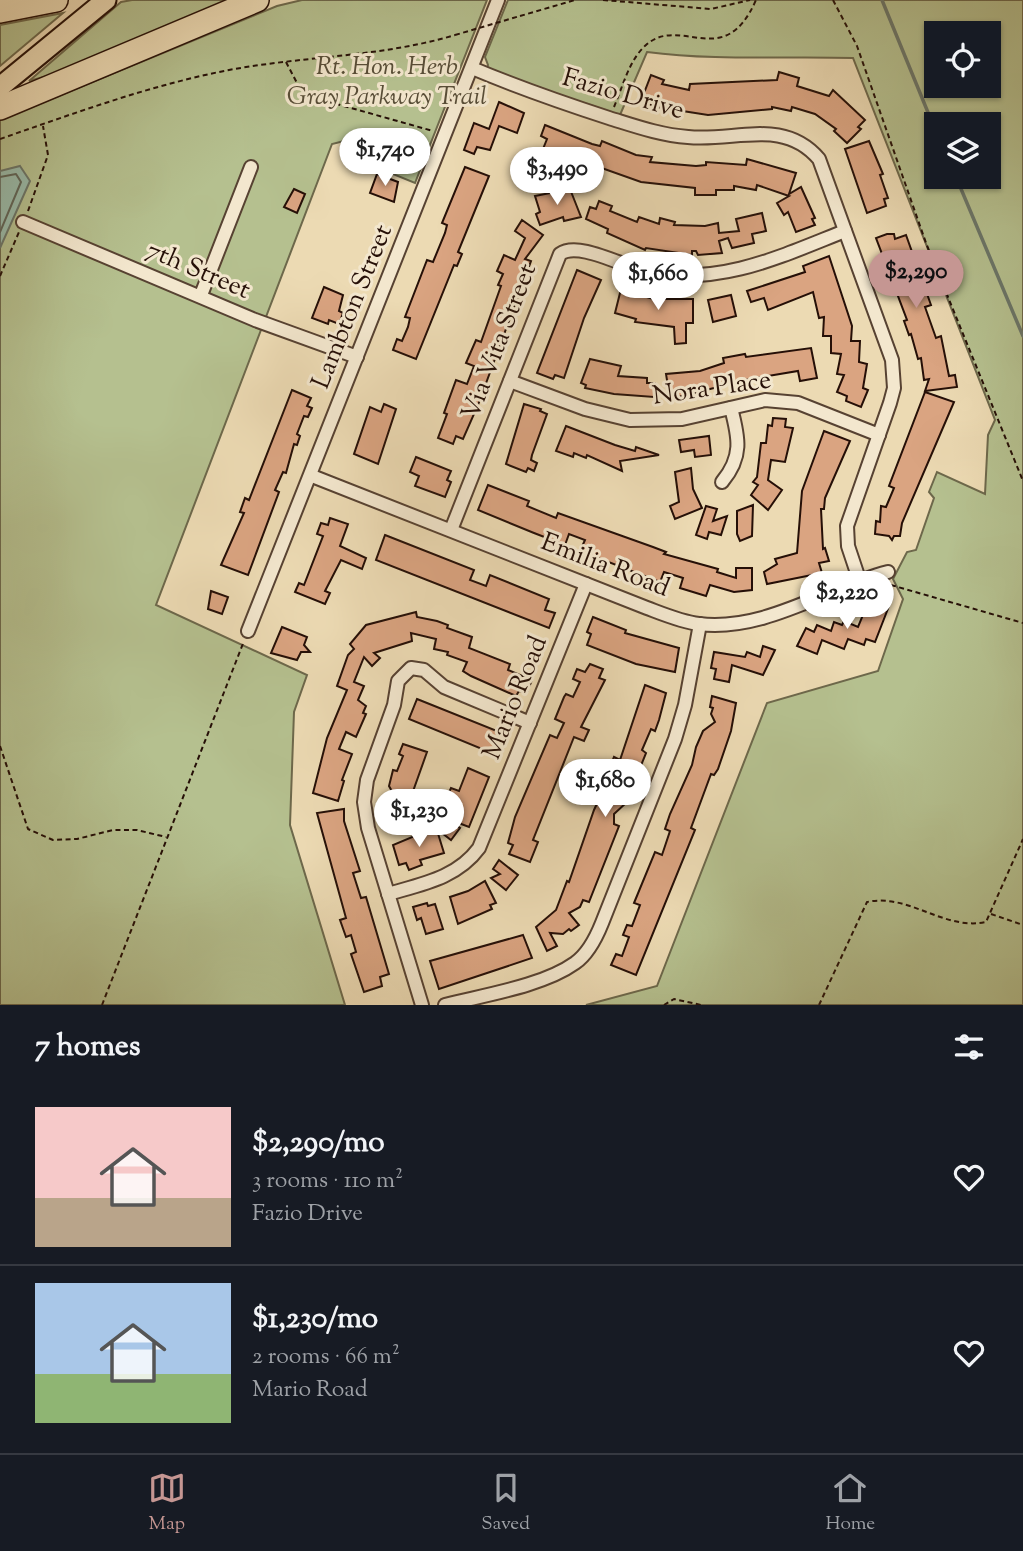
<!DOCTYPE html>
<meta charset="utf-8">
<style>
body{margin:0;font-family:"Sorts Mill Goudy",serif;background:#20242c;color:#f1f3f6;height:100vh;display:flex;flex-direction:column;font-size:26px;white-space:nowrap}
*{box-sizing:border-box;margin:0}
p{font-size:23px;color:#9ea1a6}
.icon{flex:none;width:38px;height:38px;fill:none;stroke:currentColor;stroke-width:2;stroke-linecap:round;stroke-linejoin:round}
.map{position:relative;height:1005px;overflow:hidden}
.details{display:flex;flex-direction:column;background:#171b24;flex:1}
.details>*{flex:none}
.fabs{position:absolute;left:924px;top:21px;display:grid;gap:14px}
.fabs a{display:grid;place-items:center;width:77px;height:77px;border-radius:0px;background:#171b24;box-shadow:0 2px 5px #0004;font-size:35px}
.price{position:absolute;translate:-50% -60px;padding:0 16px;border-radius:24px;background:#fff;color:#222;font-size:23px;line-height:46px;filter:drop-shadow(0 2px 4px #0008)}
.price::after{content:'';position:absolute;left:50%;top:42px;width:21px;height:16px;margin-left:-10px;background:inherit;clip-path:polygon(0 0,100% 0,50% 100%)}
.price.current{background:#c59692;color:#111}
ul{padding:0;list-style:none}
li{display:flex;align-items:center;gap:21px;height:175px;padding:0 35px}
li+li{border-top:2px solid #363941}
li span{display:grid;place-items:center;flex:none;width:196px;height:140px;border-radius:0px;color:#555}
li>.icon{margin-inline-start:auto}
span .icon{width:84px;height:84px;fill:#fffc;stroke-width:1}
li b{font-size:30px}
h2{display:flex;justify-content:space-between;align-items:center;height:84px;padding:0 35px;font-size:30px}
.tabs{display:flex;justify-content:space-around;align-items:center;height:98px;border-top:2px solid #363941;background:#171b24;font-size:19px;color:#9ea1a6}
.tabs a{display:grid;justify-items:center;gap:4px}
.tabs .current{color:#c59692}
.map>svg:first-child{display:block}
.green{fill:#b5c08f;stroke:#6d684b;stroke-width:2;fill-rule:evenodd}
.water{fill:#9ba;stroke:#6b7669;stroke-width:2}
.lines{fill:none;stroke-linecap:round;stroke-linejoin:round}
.shore{stroke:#5f6558;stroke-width:2}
.stream{stroke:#6b7669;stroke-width:3.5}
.building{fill:#daa481;stroke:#250f07;stroke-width:2}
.minor-casing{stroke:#574232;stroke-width:16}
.primary-casing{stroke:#250f07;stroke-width:23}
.motorway-casing{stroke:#250f07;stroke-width:26}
.path{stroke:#250f07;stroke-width:2;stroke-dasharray:5 3.5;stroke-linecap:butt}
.minor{stroke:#f3e7ce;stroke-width:12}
.primary{stroke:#ecdab3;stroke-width:19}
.motorway{stroke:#ecdab3;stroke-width:23}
.path-bridge{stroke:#250f07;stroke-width:2;stroke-dasharray:5 3.5;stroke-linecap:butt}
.labels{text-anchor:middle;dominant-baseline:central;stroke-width:6;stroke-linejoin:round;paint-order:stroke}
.park-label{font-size:26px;font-style:italic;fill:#574d37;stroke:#f3e7ce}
.street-label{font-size:26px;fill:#250f07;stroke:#f3e7ce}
</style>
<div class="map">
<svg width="1023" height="1005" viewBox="0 0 1023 1005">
<rect width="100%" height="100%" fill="#ecdab3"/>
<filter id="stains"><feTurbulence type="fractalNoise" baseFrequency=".00286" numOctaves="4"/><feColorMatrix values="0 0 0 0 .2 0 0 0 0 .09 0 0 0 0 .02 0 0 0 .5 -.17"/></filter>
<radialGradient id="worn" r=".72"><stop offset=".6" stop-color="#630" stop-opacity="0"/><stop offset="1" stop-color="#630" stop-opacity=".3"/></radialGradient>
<g class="green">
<path d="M 132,0 L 229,0 L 62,72 L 29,81 L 121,2 Z"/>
<path d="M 302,0 L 487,0 L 415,183 L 351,157 L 356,138 L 332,144 L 156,605 L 307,675 L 294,712 L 290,825 L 345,1005 L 0,1005 L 0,120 L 277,6 Z"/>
<path d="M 508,0 L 1023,0 L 1023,1005 L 586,1005 L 657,986 L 767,703 L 878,671 L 903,599 L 893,579 L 907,552 L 916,550 L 934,498 L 929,492 L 937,472 L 985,494 L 988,435 L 995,420 L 853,58 C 784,56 715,61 647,52 L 620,115 L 485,74 L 488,65 L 485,57 ZM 936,33 L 989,33 L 989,86 L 936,86 ZM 936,124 L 989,124 L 989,177 L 936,177 Z"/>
<path d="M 63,13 L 0,66 L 0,25 Z"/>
</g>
<path class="water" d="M 20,166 L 30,181 L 0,248 L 0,171 Z"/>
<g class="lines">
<path class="shore" d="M 0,177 L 16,174 L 21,182 L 0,232"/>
<g class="stream">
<path d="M 882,0 L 936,132"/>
<path d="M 956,177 L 1023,336"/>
</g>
</g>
<g class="building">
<path d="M 779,72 L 799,78 L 797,86 L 829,96 L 833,90 L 865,120 L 858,127 L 861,129 L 847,143 L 834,131 L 836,129 L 815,114 L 792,107 L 791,111 L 772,107 L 772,109 L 708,115 L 657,107 L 641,101 L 651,75 L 664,80 L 662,84 L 689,90 L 690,84 L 777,80 Z"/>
<path d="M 499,102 L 524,113 L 517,133 L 499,126 L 490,150 L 477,147 L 474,154 L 464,150 L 474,123 L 489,129 Z"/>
<path d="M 545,125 L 592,144 L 600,146 L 602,141 L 636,155 L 652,157 L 650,162 L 696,166 L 706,165 L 706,162 L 746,165 L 747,159 L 796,173 L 789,194 L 801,187 L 815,218 L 812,219 L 815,225 L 796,232 L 788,212 L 784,215 L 777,203 L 789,196 L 757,185 L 756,190 L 734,186 L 734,190 L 716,190 L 716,195 L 695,195 L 695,188 L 641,182 L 582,161 L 580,166 L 556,157 L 555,160 L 541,154 L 547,139 L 541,136 Z"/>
<path d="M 869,141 L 883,174 L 880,175 L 888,198 L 884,199 L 886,206 L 867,213 L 845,149 Z"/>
<path d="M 465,167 L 489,176 L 458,252 L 462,254 L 457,266 L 454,265 L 416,359 L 393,350 L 397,339 L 402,341 L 408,327 L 410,318 L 405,317 L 427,260 L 433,262 L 445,233 L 447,225 L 442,223 Z"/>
<path d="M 377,174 L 398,182 L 394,202 L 370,193 Z"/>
<path d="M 294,189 L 305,194 L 297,213 L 284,207 Z"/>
<path d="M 570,189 L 581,217 L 564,221 L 563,217 L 540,225 L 536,214 L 540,212 L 535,196 Z"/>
<path d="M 599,201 L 612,206 L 610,211 L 637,222 L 639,217 L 659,224 L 660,218 L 675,222 L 674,225 L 705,226 L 718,223 L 719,233 L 739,231 L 736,219 L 762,213 L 766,231 L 752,234 L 754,243 L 732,248 L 728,238 L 719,241 L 722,253 L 698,255 L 696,251 L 692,251 L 692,255 L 646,248 L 645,250 L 607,233 L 608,229 L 586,219 L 590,207 L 596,209 Z"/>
<path d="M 522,220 L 543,235 L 525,259 L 531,261 L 478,405 L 463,439 L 456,436 L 453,444 L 438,438 L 447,414 L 444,413 L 456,380 L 467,384 L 474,366 L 466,363 L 476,340 L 481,342 L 501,286 L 498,285 L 503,274 L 497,271 L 504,255 L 515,260 L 525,238 L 515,231 Z"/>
<path d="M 887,234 L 894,234 L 895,239 L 906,235 L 931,305 L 925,307 L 936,338 L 941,336 L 949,376 L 955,375 L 957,387 L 925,391 L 929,379 L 924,380 L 921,358 L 918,359 L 911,334 L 909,335 L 904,321 L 907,320 L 876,238 Z"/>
<path d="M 829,256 L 852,326 L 851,341 L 860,341 L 859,362 L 867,364 L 863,388 L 868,390 L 861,407 L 846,401 L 847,396 L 837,392 L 844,375 L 837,374 L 841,354 L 831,353 L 831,336 L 823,336 L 824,317 L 819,318 L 813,292 L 768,310 L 764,298 L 751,302 L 747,291 L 805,272 L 803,266 Z"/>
<path d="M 577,270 L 601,280 L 584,318 L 564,378 L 555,375 L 553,379 L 537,373 Z"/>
<path d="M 324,287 L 343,295 L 339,311 L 343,313 L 339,324 L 329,320 L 328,324 L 312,318 Z"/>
<path d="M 621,289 L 653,299 L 693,299 L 693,323 L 686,323 L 686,343 L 675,344 L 674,327 L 635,322 L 636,319 L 615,313 Z"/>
<path d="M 731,295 L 736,316 L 713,322 L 708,300 Z"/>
<path d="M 811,348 L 817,378 L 800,381 L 798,371 L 750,379 L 670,399 L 666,374 L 700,371 L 724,363 L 723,358 L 745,354 L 746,357 Z"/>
<path d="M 590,359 L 621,366 L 618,376 L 647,378 L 647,383 L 655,383 L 654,397 L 614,394 L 585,388 L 586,385 L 581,383 Z"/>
<path d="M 292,390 L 311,398 L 307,406 L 312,408 L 308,417 L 304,416 L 297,434 L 300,436 L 297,445 L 294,444 L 286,473 L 283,472 L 275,490 L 279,492 L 248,575 L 221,565 L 244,513 L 240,512 L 245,498 L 249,500 Z"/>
<path d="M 925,392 L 954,402 L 902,523 L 900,536 L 894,536 L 892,540 L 889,536 L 875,534 L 876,521 L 880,522 L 881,506 L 886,507 L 894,488 L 889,486 Z"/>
<path d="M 384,404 L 396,409 L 378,464 L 354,454 L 370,407 L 381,412 Z"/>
<path d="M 524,404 L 541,409 L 540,411 L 547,414 L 532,455 L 531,460 L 537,463 L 534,471 L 528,468 L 526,472 L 506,464 Z"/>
<path d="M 773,418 L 786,419 L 785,427 L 793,428 L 785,462 L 771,460 L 768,480 L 782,490 L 768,510 L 751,495 L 758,485 L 753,482 L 757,477 L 761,443 L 766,443 L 768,425 L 772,426 Z"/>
<path d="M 566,426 L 615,445 L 635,451 L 636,447 L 659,455 L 620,461 L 622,471 L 587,455 L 586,458 L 574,453 L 573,457 L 556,451 Z"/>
<path d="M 824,431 L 850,441 L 825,498 L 824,509 L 821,509 L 823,549 L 825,548 L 829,561 L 819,563 L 822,573 L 767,584 L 764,572 L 777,564 L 775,559 L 797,553 L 802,491 Z"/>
<path d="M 709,436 L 711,455 L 695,457 L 694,450 L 681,452 L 679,440 Z"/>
<path d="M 416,457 L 451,471 L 447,480 L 451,482 L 445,497 L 415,486 L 419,476 L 410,472 Z"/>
<path d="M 691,468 L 693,489 L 702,508 L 675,519 L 670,506 L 679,502 L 675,472 Z"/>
<path d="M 488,485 L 529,501 L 527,506 L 556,518 L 558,513 L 653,547 L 666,552 L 664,554 L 718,569 L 717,572 L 736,578 L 736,568 L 752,568 L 752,590 L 734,592 L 710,585 L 706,596 L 680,588 L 683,578 L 664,572 L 660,582 L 580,551 L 585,540 L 569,534 L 565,545 L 534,533 L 478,510 Z"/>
<path d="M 753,505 L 752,536 L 740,541 L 737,534 L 737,511 Z"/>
<path d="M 706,506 L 717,509 L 713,521 L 727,516 L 721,535 L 709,532 L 707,539 L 696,535 Z"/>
<path d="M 330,518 L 348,524 L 340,546 L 366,558 L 362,569 L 341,560 L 325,591 L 330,593 L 325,604 L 295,592 L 299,583 L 304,585 L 323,536 L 317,534 L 321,523 L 328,525 Z"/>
<path d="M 385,535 L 474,570 L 470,580 L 486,586 L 490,575 L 549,599 L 545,610 L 555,613 L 549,628 L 376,560 Z"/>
<path d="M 211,591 L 228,597 L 222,614 L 208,609 Z"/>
<path d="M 878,599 L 889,606 L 875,642 L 866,639 L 864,645 L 848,639 L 844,649 L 822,640 L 817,654 L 797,646 L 806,628 L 814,632 L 817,625 L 831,631 L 834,622 L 842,625 L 844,621 L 858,627 L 865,610 L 872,611 Z"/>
<path d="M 416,612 L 417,617 L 437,621 L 448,625 L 447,628 L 472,637 L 469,648 L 510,664 L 508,670 L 532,680 L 527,692 L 519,691 L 516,696 L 471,676 L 463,671 L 467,662 L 447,655 L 448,652 L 434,649 L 436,639 L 411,633 L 412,641 L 374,653 L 380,658 L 372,666 L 364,657 L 354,682 L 364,686 L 358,700 L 366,706 L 363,713 L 366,714 L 356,737 L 346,732 L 339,749 L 352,754 L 342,780 L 344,781 L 338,801 L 313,793 L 327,738 L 347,690 L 337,686 L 348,655 L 354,649 L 350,644 L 366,625 Z"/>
<path d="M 593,617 L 626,630 L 625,633 L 679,648 L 675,672 L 636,664 L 587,645 L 591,634 L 587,632 Z"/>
<path d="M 282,627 L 307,637 L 304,645 L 310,652 L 301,652 L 297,660 L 271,653 Z"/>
<path d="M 763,646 L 775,650 L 763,675 L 732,665 L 729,682 L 714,679 L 716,669 L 711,668 L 714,652 L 745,657 L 747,652 L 760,657 Z"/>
<path d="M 590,664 L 603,669 L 599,678 L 605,680 L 581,727 L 589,730 L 584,741 L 574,737 L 533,840 L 538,842 L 530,862 L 509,854 L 513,845 L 508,843 L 515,817 L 550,735 L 557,738 L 564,723 L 555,719 L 564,697 L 566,694 L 573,697 L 580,682 L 573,679 L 577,669 L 585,672 Z"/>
<path d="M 645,685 L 666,693 L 659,720 L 655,731 L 651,729 L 642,750 L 646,753 L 626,803 L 614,814 L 614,824 L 619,826 L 589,902 L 583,900 L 580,907 L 569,913 L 579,925 L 571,931 L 569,929 L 563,934 L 550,933 L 557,946 L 547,951 L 536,927 L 556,910 L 567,881 L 569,882 L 594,810 L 609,778 L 606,777 L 614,757 L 620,760 Z"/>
<path d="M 712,696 L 736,703 L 731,731 L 718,769 L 714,775 L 711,774 L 691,828 L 695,830 L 636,975 L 611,965 L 616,954 L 622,956 L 629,937 L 623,935 L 627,925 L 632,926 L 640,905 L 634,903 L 655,852 L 662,855 L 670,831 L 665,829 L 670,814 L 692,765 L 696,747 L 703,731 L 715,722 L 711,714 L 713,708 L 710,707 Z"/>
<path d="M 417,699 L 507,735 L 499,756 L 409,719 Z"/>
<path d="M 403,744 L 427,752 L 411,797 L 411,820 L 393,820 L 393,811 L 385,811 L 385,800 L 397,800 L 389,786 L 393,770 L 397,771 L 403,756 L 399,754 Z"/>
<path d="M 468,768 L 489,777 L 469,827 L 448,819 L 460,828 L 451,840 L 437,829 L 454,807 L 444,803 L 451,788 L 459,791 Z"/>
<path d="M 344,809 L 344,821 L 360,871 L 353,873 L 361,898 L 366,897 L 389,974 L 380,977 L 382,986 L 364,992 L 351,954 L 356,952 L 351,935 L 346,937 L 340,920 L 346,918 L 317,813 Z"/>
<path d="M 436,827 L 444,853 L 420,860 L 422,865 L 409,870 L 406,863 L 399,865 L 393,845 Z"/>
<path d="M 499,860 L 518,875 L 506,890 L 491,878 L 500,874 L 493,869 Z"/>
<path d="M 485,881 L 496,903 L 490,905 L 492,909 L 458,924 L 450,897 L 468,891 Z"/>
<path d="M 427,903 L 428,906 L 435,904 L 443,929 L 426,934 L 421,918 L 417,920 L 413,907 Z"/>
<path d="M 523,935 L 532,958 L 439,989 L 430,961 Z"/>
</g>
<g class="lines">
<g class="minor-casing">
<g id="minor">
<path d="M 472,68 C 517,87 563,103 609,118 C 635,126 660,135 688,137 C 735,142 783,117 819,159 L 892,360 L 894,388 L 890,403 L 847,526 L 848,546 L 859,579"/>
<path d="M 23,222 L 255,320 L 357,357"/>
<path d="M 201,295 L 251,167"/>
<path d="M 510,381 L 585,409 L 630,420 L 682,419 L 765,400 L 798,403 L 879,435"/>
<path d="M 312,476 L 647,608 C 663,614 682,622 699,624 C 765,632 826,588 888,572"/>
<path d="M 722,482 C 743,457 739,438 731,408"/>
<path d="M 451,530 L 560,254 C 579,240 627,269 652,273 C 724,284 779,257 845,231"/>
<path d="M 248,631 L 498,0"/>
<path d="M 388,894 C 422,884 457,878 479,848 L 586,584"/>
<path d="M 422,1005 L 368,828 L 364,802 L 367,780 L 394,705 L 398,681 L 411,668 L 424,670 L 444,687 L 530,723"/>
<path d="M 445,1005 C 484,995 543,986 575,963 C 588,954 596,938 602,923 L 675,739 L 685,705 L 700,624"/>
</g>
</g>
<g class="primary-casing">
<path id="primary" d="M 0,87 L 106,0"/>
</g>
<g class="motorway-casing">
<g id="motorway">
<path d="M 0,11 L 56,0"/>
<path d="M 0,108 L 257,0"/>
</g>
</g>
<g class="path">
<path d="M 603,0 L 711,9 L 750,0"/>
<path d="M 833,0 L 857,46 L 926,243 L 1023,481"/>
<path d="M 520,16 L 575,0"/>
<path d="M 286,62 L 297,83 L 319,99 L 433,131"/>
<path d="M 614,107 C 623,86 629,60 646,45 C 681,14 724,73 756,0"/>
<path d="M 0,139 C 75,113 151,85 229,70 C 304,56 382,57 455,35"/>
<path d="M 28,211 L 48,155 L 43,126"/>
<path d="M 0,276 L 19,232"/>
<path d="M 891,585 L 1023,623"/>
<path d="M 0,746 L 28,829 L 53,840 L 77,839 L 113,830 L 137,830 L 166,837"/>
<path d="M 991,914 L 1023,925"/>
<path d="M 102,1005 L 244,641"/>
<path d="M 664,1005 L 674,999 L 701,1005"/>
<path d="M 819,1005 L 867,902 C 909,893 944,931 986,922 L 1023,839"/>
</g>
<use href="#minor" class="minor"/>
<use href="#primary" class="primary"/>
<use href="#motorway" class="motorway"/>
<path class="path-bridge" d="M 455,35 L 520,16"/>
</g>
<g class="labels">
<g class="park-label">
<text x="387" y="67">Rt. Hon. Herb<tspan x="387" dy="30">Gray Parkway Trail</tspan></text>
</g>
<g class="street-label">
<text transform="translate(623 95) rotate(16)">Fazio Drive</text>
<text transform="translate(198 271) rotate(23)">7th Street</text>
<text transform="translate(353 307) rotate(-68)">Lambton Street</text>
<text transform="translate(500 342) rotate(-69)">Via Vita Street</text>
<text transform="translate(712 389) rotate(-8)">Nora Place</text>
<text transform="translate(605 566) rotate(21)">Emilia Road</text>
<text transform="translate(516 698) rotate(-68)">Mario Road</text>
</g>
</g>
<rect width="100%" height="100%" filter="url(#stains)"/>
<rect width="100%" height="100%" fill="url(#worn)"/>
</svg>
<div class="fabs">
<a><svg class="icon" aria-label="locate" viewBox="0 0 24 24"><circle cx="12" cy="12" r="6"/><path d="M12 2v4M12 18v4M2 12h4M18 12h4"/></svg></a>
<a><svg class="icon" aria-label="layers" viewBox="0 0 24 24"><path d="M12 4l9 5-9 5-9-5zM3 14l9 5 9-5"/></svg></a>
</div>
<b class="price" style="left:385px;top:188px">$1,740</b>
<b class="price" style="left:557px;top:207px">$3,490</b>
<b class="price current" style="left:916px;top:310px">$2,290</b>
<b class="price" style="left:658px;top:312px">$1,660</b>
<b class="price" style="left:847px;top:631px">$2,220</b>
<b class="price" style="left:605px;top:819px">$1,680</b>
<b class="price" style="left:419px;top:849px">$1,230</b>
</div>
<section class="details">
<h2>7 homes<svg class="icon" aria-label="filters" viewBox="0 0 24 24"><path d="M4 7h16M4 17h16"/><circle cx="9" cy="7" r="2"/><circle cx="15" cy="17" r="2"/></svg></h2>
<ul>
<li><span style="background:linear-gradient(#f6c9c9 65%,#b9a48a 0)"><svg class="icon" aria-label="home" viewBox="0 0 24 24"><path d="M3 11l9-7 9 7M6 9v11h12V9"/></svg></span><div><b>$2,290/mo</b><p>3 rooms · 110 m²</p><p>Fazio Drive</p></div><svg class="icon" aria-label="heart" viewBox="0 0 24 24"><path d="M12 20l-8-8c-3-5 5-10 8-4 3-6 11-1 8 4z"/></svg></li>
<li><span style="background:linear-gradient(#a9c7e8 65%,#8fb573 0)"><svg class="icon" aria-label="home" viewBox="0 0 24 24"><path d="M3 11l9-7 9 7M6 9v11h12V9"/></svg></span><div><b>$1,230/mo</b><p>2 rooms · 66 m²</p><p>Mario Road</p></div><svg class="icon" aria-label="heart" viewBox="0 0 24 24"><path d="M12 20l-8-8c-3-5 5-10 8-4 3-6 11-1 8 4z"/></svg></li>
</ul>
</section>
<nav class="tabs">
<a class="current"><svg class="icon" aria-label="map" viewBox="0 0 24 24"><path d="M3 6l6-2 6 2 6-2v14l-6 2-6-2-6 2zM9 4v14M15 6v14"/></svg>Map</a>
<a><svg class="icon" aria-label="saved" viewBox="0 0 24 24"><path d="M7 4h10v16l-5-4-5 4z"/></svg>Saved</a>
<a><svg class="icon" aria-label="home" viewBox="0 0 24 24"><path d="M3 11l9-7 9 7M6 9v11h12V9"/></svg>Home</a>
</nav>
